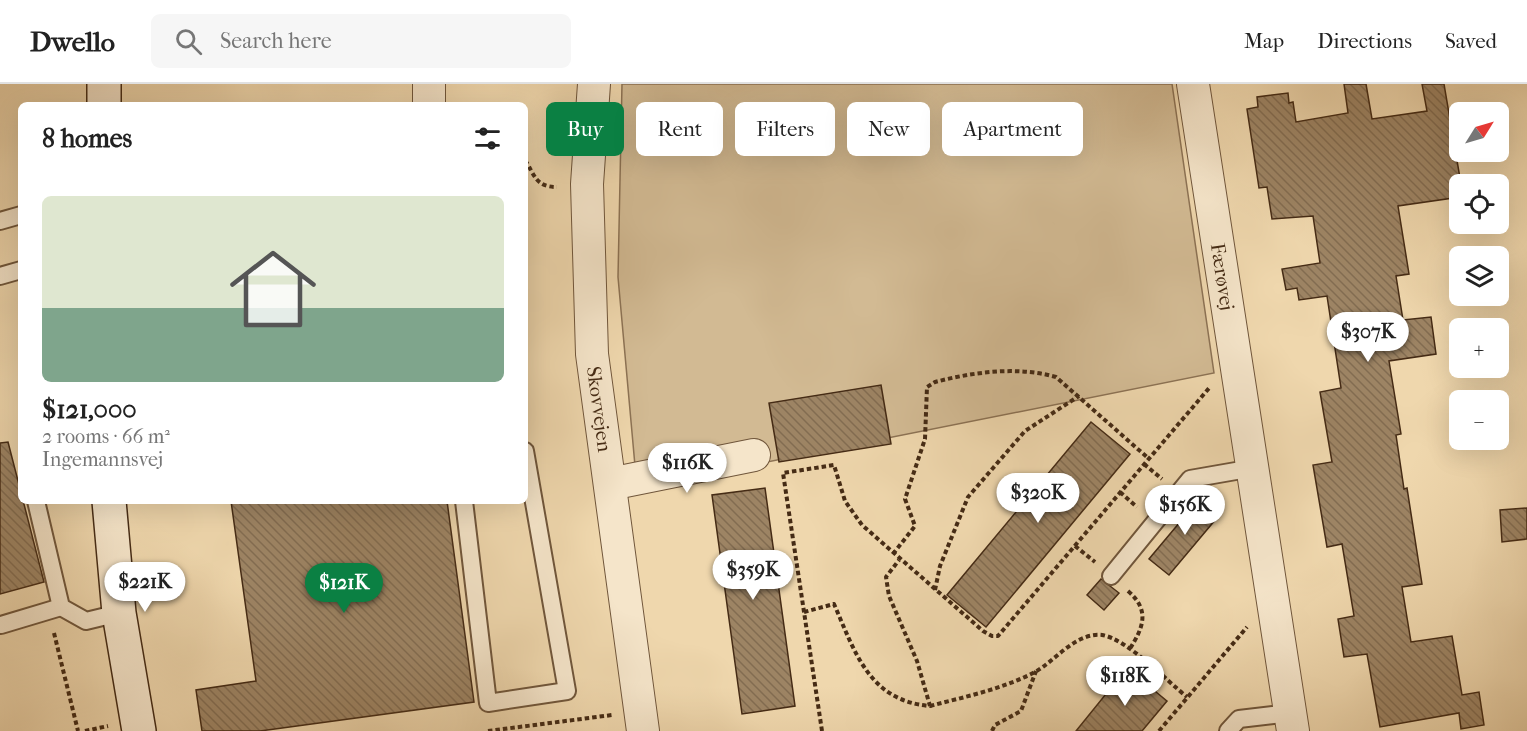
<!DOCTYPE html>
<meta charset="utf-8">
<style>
body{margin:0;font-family:"IM FELL French Canon",serif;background:#f6f6f6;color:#222;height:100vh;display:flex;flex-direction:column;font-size:22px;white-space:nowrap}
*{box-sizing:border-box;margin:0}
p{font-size:20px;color:#767676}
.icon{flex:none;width:33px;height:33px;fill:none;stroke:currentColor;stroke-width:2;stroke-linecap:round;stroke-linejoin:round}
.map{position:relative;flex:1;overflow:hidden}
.side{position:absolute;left:18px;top:18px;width:510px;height:402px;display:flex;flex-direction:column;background:#fff;border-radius:9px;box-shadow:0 6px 24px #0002}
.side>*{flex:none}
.top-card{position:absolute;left:546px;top:18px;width:570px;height:54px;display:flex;gap:12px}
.needle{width:39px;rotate:53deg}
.controls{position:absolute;left:1449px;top:18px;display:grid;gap:12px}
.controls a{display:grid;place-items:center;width:60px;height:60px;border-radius:9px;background:#fff;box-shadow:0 6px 24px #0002;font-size:30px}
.price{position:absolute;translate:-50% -51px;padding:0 14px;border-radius:21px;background:#fff;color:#222;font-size:20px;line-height:39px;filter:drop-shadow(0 2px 3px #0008)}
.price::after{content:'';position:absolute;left:50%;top:36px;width:18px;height:14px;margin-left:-9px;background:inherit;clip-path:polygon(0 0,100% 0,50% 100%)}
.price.active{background:#0b8043;color:#fff}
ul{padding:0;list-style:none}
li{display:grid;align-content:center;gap:12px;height:318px;padding:0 24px}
li span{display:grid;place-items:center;height:186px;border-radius:9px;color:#555}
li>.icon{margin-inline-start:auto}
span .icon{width:108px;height:108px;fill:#fffc;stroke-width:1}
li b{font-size:26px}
h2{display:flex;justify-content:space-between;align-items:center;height:72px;padding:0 24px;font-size:26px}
.pill{padding:0 21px;border-radius:9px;background:#fff;box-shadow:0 6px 24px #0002;font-size:21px;line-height:54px}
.pill.active{background:#0b8043;color:#fff}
header{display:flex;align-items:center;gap:36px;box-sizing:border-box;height:84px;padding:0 30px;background:#fff;border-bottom:2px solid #e0e0e0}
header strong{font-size:28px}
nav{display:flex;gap:33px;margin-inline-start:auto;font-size:21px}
.search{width:420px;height:54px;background:#f6f6f6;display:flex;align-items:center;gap:15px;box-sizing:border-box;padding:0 21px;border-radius:9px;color:#767676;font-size:22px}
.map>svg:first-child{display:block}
.green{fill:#d2ba93;stroke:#8c7254;stroke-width:1.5}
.building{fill:url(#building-back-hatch);stroke:#452b15;stroke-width:1.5}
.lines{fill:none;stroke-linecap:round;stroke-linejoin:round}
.lane-casing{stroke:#70563b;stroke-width:20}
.street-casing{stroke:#70563b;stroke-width:34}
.secondary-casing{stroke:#452b15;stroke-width:36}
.path{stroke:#452b15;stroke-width:4;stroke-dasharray:4.5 3;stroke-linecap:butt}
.lane{stroke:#f5e5ca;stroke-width:16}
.street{stroke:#f5e5ca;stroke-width:32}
.secondary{stroke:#f5e5ca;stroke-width:33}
.labels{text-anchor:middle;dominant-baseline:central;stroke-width:4.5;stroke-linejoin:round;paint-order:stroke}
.street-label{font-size:20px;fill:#452b15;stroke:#f5e5ca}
</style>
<header>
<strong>Dwello</strong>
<div class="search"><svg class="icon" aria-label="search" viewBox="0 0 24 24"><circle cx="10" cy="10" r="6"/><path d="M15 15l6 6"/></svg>Search here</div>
<nav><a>Map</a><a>Directions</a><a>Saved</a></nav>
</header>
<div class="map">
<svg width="1527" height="647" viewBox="0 0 1527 647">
<defs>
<pattern id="building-back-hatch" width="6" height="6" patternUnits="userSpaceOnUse" patternTransform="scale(1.5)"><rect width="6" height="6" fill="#9d8464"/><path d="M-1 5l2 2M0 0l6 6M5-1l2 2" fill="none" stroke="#826c51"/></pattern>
</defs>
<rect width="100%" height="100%" fill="#efd7ad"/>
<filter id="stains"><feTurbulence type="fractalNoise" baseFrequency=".00333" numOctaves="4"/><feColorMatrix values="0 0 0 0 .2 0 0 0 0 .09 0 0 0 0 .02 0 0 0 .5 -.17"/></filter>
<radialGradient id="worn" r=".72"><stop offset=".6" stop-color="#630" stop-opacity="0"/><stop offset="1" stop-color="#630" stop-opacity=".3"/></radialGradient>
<path class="green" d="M 622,0 L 1172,0 L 1214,289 L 637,404 L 618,193 Z"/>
<g class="building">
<path d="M 1344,0 L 1366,0 L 1372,35 L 1427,27 L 1422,0 L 1444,0 L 1460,94 L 1460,113 L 1398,122 L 1409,190 L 1396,192 L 1403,236 L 1431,233 L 1436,270 L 1389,277 L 1401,350 L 1396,351 L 1404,405 L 1407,404 L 1422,500 L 1402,503 L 1411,558 L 1452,552 L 1462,611 L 1479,608 L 1484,641 L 1461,645 L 1459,629 L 1380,643 L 1367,570 L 1344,573 L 1338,535 L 1354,532 L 1342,460 L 1327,463 L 1313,381 L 1332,378 L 1320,308 L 1341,304 L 1327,212 L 1299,216 L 1297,204 L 1286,206 L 1282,185 L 1320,179 L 1313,132 L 1272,135 L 1267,103 L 1259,104 L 1247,25 L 1258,23 L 1257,13 L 1288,9 L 1289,19 L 1293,18 L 1296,38 L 1348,29 Z"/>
<path d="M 881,301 L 891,360 L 779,378 L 769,319 Z"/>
<path d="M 1091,338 L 1130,370 L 986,543 L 947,511 Z"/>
<path d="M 8,358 L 44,498 L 0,510 L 0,359 Z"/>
<path d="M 765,404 L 795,622 L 742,630 L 712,411 Z"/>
<path d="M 1201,413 L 1221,429 L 1169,491 L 1149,475 Z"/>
<path d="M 231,417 L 447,417 L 474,618 L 260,647 L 202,647 L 196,606 L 256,597 Z"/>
<path d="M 1527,424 L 1527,455 L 1502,458 L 1500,426 Z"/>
<path d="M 1101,495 L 1119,509 L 1104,526 L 1087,511 Z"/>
<path d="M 1127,584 L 1167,617 L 1142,647 L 1076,647 Z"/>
</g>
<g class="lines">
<g class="lane-casing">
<g id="lane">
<path d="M 0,137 L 21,131"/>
<path d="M 0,192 L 21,186"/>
<path d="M 36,417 L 61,523 L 86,537 L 119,529"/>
<path d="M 464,417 L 488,619 L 567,607 L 525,367"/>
<path d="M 1111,492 L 1190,395 L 1253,384"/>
<path d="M 1,541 L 61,523"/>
<path d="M 1228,647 L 1239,635 L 1290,629"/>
</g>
</g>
<g class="street-casing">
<g id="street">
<path d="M 429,0 L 429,21"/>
<path id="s1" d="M 594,0 L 587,100 L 592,270 L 643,647"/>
<path id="s2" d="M 1193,0 L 1293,647"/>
<path d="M 610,400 L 754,371"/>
</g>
</g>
<g class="secondary-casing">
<g id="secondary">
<path d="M 104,21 L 104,0"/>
<path d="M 109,417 L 119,529 L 139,647"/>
</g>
</g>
<g class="path">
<path d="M 525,76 C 535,91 535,103 557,103"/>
<path d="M 1144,380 L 1162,395"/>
<path d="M 1120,408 L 1137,423"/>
<path d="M 1075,462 L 1095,478"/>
<path d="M 893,470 L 915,442 L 905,415 L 925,355 L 927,303 L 935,298 C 974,288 1017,282 1056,293 L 1148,374"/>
<path d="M 935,506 L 940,482 L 968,413 L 1025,347 L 1079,312"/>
<path d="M 1128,507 C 1150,526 1144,543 1129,566"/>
<path d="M 804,528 L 834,520 C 855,568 869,617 930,622 L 917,577 L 889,512 L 886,493 L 899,476"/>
<path d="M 54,549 L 78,647"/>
<path d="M 930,622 C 964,613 1003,605 1035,588 C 1055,577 1076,548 1102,551 C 1127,555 1167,597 1187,613"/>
<path d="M 85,647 L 108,642"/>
<path d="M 488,647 L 612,631"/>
<path d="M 822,647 L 783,389 L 834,381 L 845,417 L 862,441 L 983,547 L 992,552 L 998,552 L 1210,303"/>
<path d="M 992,647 L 995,641 L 1021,627 L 1036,587"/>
<path d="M 1159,647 L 1247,543"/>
</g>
<use href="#lane" class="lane"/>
<use href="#street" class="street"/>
<use href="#secondary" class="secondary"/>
</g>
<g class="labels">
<g class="street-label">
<text stroke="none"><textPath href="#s2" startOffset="195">Færøvej</textPath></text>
<text stroke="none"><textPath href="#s1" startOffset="326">Skovvejen</textPath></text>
</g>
</g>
<rect width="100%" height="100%" filter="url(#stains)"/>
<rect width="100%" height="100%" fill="url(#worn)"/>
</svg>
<div class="controls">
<a><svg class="needle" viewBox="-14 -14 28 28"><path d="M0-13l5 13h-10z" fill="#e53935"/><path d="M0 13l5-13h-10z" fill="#767676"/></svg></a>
<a><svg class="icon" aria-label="locate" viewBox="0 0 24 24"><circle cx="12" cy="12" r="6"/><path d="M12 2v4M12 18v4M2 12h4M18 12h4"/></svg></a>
<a><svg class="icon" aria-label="layers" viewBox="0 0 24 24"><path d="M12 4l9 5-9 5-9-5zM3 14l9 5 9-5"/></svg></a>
<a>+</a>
<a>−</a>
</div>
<b class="price" style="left:1368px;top:279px">$307K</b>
<b class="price" style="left:687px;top:410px">$116K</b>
<b class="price" style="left:1038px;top:440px">$320K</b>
<b class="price" style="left:1185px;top:452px">$156K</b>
<b class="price" style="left:753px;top:517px">$359K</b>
<b class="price" style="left:145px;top:529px">$221K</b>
<b class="price active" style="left:344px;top:530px">$121K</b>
<b class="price" style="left:1125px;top:623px">$118K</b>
<div class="top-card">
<a class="pill active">Buy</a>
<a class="pill">Rent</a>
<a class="pill">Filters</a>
<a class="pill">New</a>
<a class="pill">Apartment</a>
</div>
<section class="side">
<h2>8 homes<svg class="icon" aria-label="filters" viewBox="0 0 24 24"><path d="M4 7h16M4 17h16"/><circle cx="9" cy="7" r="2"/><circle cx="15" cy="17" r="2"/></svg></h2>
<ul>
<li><span style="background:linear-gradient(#dfe7d0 60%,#7fa58c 0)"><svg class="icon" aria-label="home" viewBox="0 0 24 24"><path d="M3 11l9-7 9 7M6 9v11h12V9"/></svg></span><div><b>$121,000</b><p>2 rooms · 66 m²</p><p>Ingemannsvej</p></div></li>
</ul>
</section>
</div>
